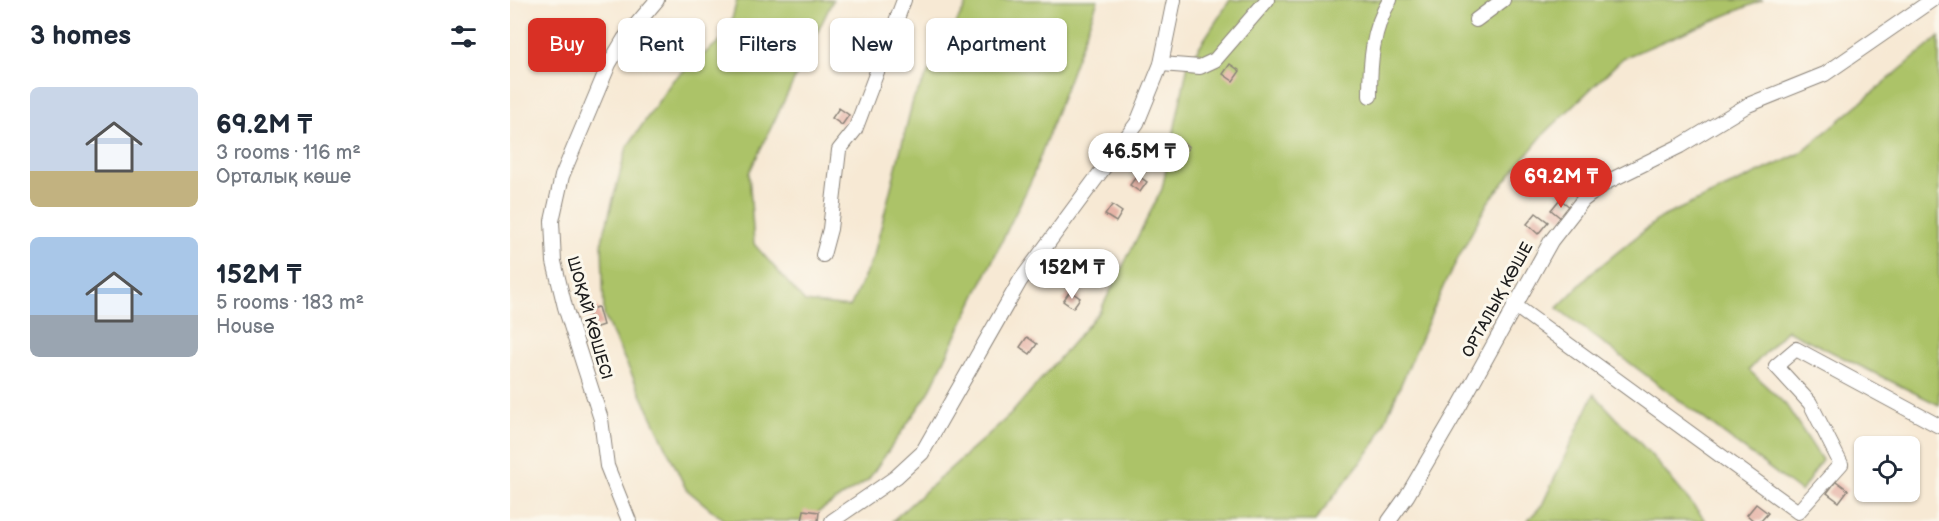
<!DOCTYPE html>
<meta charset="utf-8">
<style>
body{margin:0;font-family:"Balsamiq Sans",sans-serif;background:#f2f2f3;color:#1f2937;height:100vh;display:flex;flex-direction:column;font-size:22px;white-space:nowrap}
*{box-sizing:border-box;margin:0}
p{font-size:20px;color:#747a83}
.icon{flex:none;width:33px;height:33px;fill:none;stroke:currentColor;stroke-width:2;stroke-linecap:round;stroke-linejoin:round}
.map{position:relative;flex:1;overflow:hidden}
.panel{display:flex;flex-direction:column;background:#fff;width:510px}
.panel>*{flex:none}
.top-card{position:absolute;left:18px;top:18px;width:570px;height:54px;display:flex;gap:12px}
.controls{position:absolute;left:1344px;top:436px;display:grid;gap:12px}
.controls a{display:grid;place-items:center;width:66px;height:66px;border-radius:9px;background:#fff;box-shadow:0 2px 4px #0004;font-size:30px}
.price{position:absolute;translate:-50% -51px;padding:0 14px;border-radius:21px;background:#fff;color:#222;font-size:20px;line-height:39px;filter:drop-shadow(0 2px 3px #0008)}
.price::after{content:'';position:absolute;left:50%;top:36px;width:18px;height:14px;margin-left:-9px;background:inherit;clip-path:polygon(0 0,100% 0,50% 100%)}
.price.on{background:#d93025;color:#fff}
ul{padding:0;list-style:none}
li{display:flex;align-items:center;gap:18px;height:150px;padding:0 30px}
li span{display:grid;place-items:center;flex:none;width:168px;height:120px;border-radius:9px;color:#555}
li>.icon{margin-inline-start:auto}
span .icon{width:72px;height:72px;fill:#fffc;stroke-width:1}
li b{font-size:26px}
h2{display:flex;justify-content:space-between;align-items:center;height:72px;padding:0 30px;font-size:26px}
.pill{padding:0 21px;border-radius:9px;background:#fff;box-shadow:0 2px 4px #0004;font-size:21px;line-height:54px}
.pill.on{background:#d93025;color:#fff}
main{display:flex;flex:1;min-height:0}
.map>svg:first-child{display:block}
.green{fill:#acc368;stroke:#647042;stroke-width:1.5}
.building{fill:#e6b4a7}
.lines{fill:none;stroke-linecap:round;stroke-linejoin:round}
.minor-casing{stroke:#8a8278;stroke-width:16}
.minor{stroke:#fff;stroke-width:14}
.labels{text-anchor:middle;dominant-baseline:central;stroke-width:6;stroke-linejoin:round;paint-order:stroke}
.street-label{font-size:16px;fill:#1c1c1c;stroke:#fbf7ec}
</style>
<main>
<section class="panel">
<h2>3 homes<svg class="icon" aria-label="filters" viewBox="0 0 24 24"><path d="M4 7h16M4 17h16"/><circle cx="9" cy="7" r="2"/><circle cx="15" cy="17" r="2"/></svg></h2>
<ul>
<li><span style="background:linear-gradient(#c9d6e8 70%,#c2b280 0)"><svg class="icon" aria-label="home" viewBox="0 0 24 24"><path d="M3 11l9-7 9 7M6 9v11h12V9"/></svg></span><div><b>69.2M ₸</b><p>3 rooms · 116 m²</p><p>Орталық көше</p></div></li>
<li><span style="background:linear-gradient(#a9c7e8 65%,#9aa5b1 0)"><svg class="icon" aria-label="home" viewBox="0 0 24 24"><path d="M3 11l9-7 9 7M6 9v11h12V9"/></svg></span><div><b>152M ₸</b><p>5 rooms · 183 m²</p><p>House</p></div></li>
</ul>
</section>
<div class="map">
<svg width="1429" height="521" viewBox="0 0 1429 521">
<rect width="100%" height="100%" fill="#fbf7ec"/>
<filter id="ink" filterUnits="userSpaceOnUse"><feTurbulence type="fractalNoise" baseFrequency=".0167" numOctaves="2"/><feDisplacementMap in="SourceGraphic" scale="12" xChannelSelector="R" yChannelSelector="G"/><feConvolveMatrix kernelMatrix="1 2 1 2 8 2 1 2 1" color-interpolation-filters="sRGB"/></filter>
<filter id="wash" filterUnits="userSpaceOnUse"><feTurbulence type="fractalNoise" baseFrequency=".008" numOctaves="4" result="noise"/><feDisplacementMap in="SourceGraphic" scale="24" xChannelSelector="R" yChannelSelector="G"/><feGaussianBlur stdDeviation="1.35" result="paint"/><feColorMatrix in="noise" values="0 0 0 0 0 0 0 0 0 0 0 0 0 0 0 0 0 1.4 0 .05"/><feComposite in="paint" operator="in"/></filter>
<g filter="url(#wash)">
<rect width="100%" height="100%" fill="#f7e9d4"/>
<g class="green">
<path d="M 227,0 L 323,0 L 239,173 L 244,244 L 295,302 L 340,307 L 364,255 L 403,100 L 459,0 L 588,0 L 521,181 L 418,394 L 358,480 L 294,521 L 215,521 L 176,489 L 94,316 L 92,241 L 117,147 L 163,80 L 218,34 Z"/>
<path d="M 720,0 L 1253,0 L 1113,58 L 1033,135 L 978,202 L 934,285 L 866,442 L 805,521 L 382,521 L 500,415 L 590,311 L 652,189 L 678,64 Z"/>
<path d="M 1429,37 L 1429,405 L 1277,330 L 1239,370 L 1276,405 L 1312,460 L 1291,492 L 1047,308 L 1084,271 L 1150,218 L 1289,154 Z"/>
<path d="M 1084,394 L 1143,457 L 1196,521 L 1017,521 L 1032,505 Z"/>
</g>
<g id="blocks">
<g class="building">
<path d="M 720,64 L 730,71 L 723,81 L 713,74 Z"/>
<path d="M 329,108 L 339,115 L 332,125 L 322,118 Z"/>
<path d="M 668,140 L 679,147 L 672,157 L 661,151 Z"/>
<path d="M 627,175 L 637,182 L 630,192 L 620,185 Z"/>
<path d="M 1050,199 L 1061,208 L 1052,219 L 1041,210 Z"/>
<path d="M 602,205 L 612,212 L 606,222 L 595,215 Z"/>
<path d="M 1026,213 L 1038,222 L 1028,234 L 1017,224 Z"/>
<path d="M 560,291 L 570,298 L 563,308 L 553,301 Z"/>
<path d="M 88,307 L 93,325 L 84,328 L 77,310 Z"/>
<path d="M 517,337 L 527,344 L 520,354 L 510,347 Z"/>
<path d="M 1326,481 L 1338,490 L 1329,502 L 1317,493 Z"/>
<path d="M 1246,504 L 1258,513 L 1251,521 L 1244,521 L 1237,515 Z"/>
<path d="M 294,510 L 309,512 L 308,521 L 292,521 Z"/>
</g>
</g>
</g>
<g filter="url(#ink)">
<use href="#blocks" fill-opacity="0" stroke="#8a8278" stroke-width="1.5"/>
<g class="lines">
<g class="minor-casing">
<g id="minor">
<path d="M 966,20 L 993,0"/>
<path d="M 651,64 L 690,67 L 705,60 L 757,0"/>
<path d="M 860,96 C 860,63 862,29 880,0"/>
<path d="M 313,255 L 320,229 L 329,150 L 345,130 L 394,0"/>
<path d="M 1004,305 L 1288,512 L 1331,464 L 1300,403 L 1266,366 L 1286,349 L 1429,426"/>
<path d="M 119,521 L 97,466 L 91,419 L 55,307 L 44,262 L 42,221 L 52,176 L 99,64 L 114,39 L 147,0"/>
<path d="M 322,521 L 386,477 L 412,453 L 510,281 L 627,123 L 651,64 L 664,0"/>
<path d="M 879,521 L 897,496 L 949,407 L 1041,241 L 1073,200 L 1097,182 L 1170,146 L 1238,105 L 1315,74 L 1422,0"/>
</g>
</g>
<use href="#minor" class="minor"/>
</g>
</g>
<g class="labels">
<g class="street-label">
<text transform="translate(988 300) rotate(-61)">ОРТАЛЫҚ КӨШЕ</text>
<text transform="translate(79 318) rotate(74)">ШОҚАЙ КӨШЕСІ</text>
</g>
</g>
</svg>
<div class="controls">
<a><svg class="icon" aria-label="locate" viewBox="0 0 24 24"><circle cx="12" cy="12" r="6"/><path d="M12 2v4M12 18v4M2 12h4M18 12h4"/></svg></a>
</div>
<b class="price" style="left:629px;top:184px">46.5M ₸</b>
<b class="price on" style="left:1051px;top:209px">69.2M ₸</b>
<b class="price" style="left:562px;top:300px">152M ₸</b>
<div class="top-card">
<a class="pill on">Buy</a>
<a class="pill">Rent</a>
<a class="pill">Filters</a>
<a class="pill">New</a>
<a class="pill">Apartment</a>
</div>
</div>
</main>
